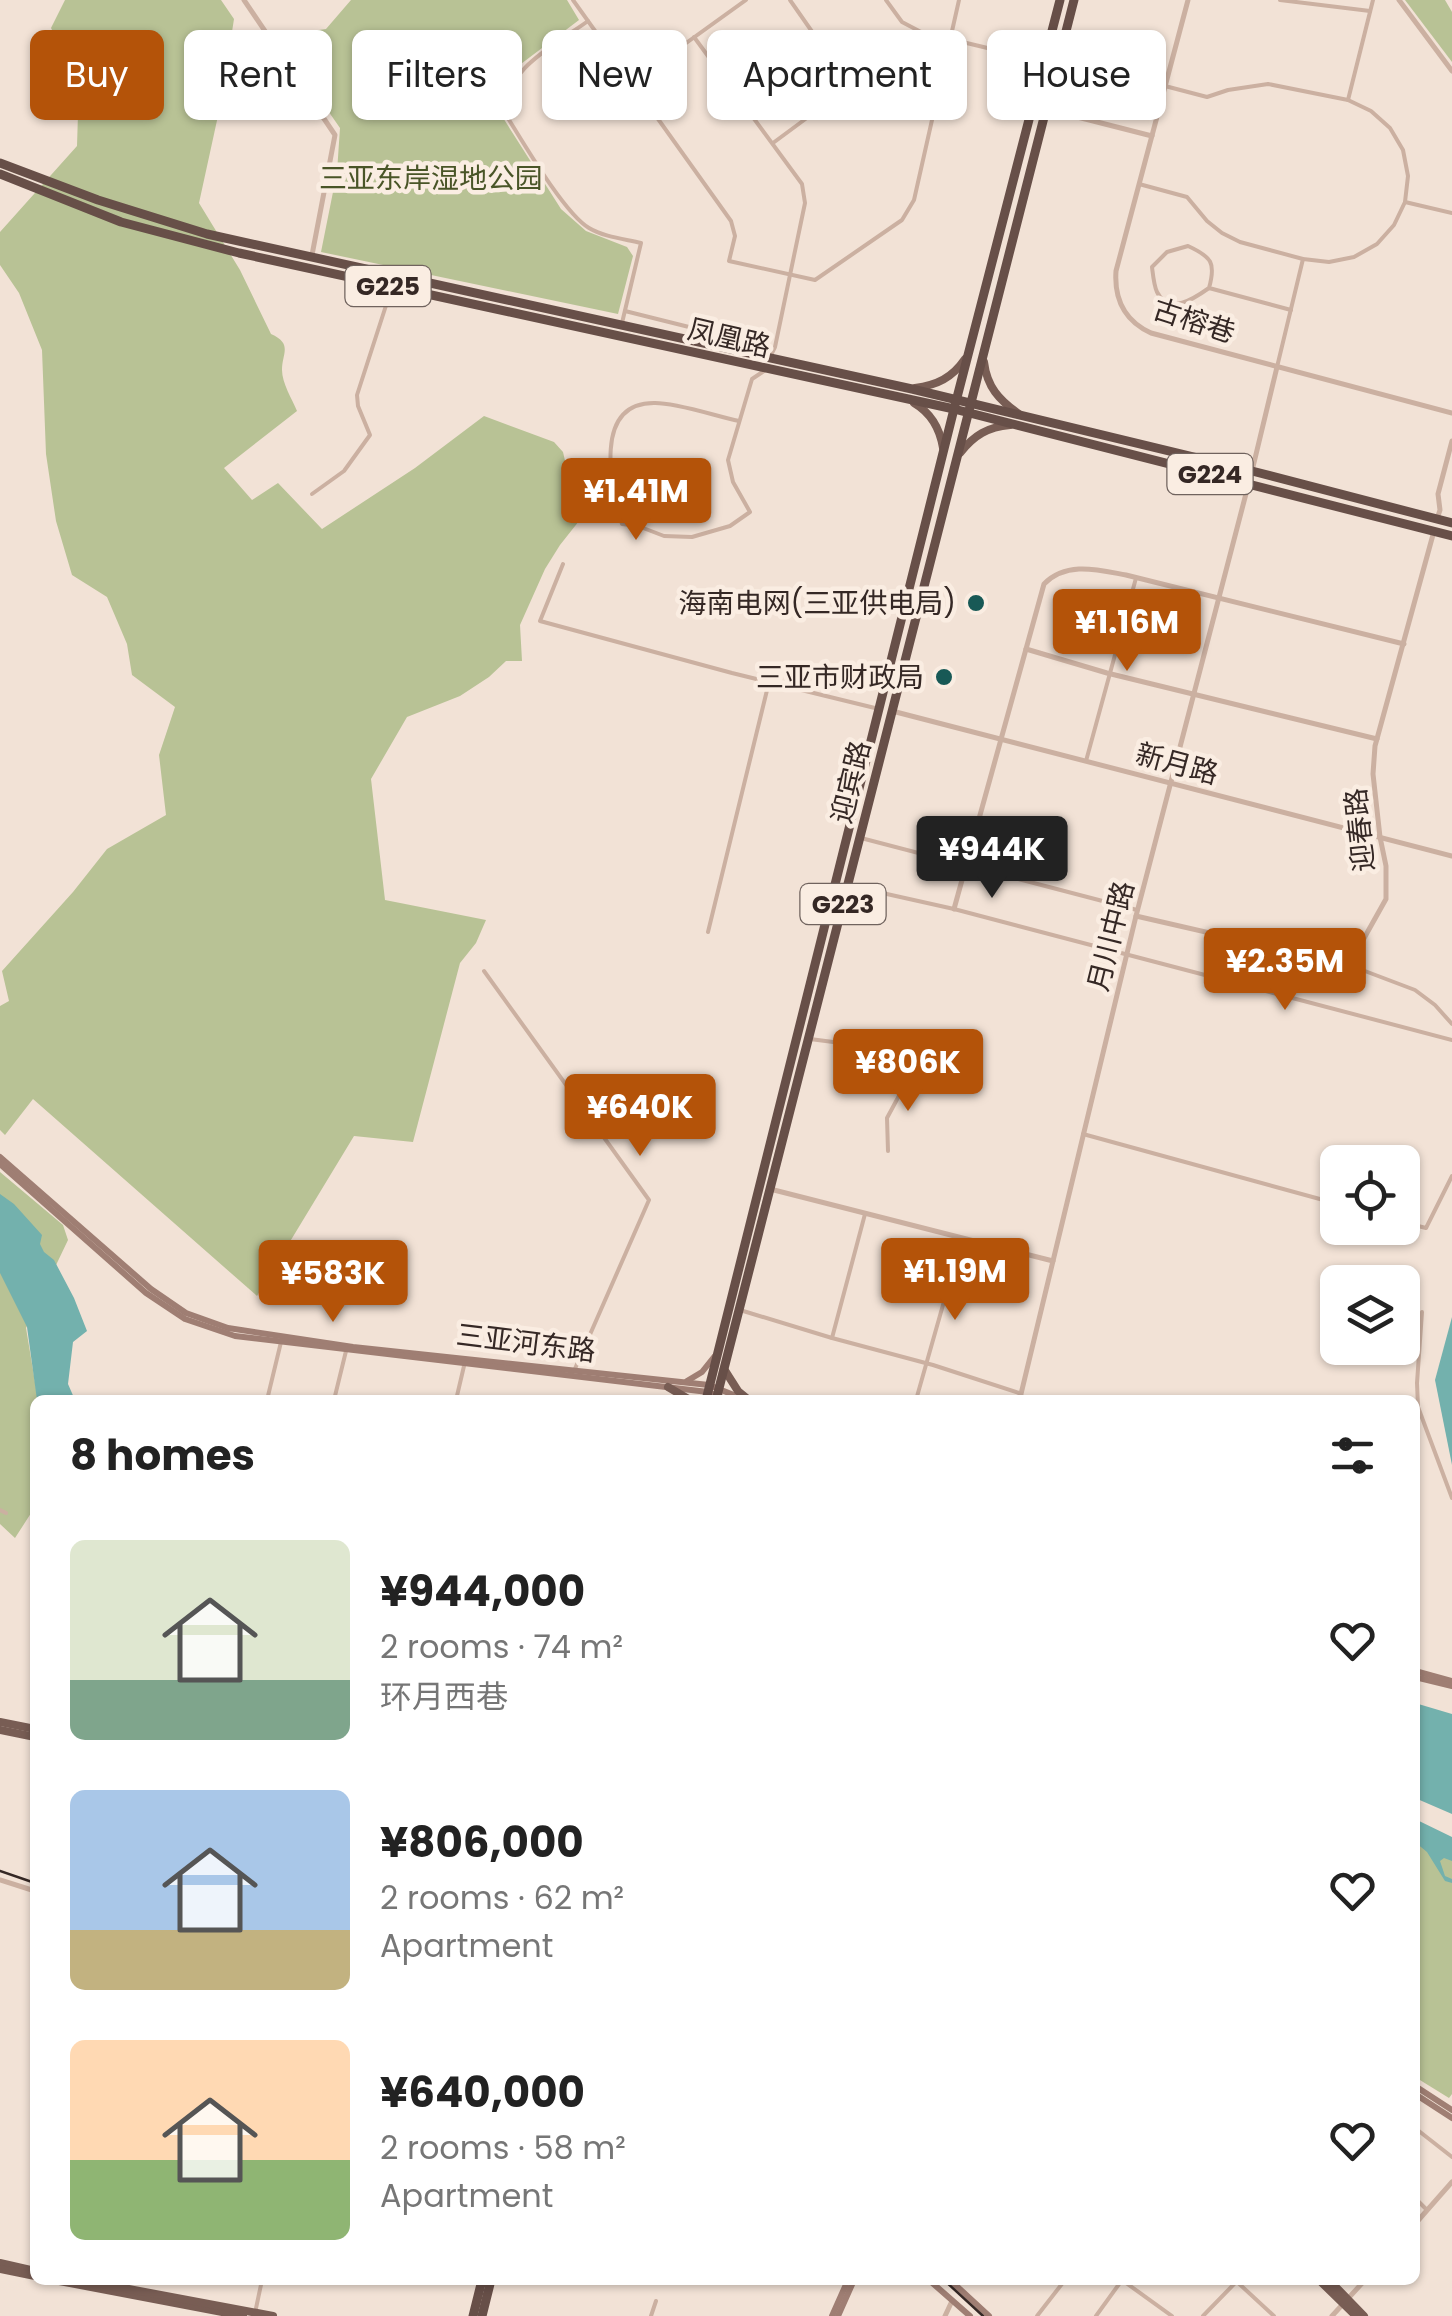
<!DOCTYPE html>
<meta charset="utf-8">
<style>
body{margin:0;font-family:Poppins,"Noto Sans SC",sans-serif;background:#f2f2f2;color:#222;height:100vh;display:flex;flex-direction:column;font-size:38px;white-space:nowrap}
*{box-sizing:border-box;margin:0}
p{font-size:32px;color:#767676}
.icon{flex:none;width:55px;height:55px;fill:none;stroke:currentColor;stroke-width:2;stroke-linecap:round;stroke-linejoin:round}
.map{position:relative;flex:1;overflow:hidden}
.side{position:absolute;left:30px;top:1395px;width:1390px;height:890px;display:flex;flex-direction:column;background:#fff;border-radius:15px;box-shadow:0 2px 8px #0004}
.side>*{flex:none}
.top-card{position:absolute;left:30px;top:30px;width:1392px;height:90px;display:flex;gap:20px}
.controls{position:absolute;left:1320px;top:1145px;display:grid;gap:20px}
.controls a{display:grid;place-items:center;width:100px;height:100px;border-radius:15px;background:#fff;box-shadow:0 2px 8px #0004;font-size:50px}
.price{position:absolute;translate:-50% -85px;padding:0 22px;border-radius:10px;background:#b45309;color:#fff;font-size:32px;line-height:65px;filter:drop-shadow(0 2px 5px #0008)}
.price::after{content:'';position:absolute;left:50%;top:60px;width:30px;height:22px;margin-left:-15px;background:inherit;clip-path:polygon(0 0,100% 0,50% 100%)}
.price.on{background:#222;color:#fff}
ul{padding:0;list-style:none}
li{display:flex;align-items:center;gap:30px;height:250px;padding:0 40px}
li span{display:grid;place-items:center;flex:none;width:280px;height:200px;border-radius:15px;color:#555}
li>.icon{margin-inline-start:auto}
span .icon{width:120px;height:120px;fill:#fffc;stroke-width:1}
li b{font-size:42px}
h2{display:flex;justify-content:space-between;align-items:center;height:120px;padding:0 40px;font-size:42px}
.chip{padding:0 35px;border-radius:15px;background:#fff;box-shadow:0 2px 8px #0004;font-size:35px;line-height:90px}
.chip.on{background:#b45309;color:#fff}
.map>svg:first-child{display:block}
.green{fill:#b8c295}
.water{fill:#73b1ad}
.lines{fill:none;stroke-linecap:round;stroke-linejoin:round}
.minor{stroke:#cbb0a1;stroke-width:4}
.tertiary{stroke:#cbb0a1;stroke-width:5}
.secondary{stroke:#9f7e73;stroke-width:6}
.primary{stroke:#785d54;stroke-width:8}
.trunk{stroke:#674f48;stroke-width:9}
.tram{stroke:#352825;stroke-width:2.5}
.poi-dot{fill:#185956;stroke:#faede2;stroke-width:4}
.labels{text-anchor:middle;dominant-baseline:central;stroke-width:9;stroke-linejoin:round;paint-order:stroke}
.shield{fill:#faede2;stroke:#70635e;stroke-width:2.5}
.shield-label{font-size:25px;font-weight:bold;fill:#352825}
.park-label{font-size:28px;fill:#495527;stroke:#faede2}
.street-label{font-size:28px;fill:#352825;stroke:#faede2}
.poi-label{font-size:28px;fill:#352825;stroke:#faede2;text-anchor:end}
</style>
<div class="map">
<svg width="1452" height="2316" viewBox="0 0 1452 2316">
<rect width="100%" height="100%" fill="#f2e2d6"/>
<g class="green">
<path d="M 65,0 L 221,0 L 234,19 L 221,102 L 199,203 L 240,270 L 271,334 C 293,344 282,353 282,370 C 282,383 292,399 297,411 L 224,468 L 252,500 L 278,483 L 322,529 L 415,468 L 484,416 L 554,442 L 563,452 L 579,521 L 560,545 L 545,569 L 520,625 L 522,661 L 506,661 L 489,677 L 460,696 L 407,717 L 371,779 L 385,900 L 486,920 L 476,943 L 460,963 L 413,1142 L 354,1136 L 257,1296 L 33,1099 L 5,1135 L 0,1130 L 0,1006 L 9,1001 L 2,971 L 73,892 L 107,849 L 166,815 L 159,755 L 175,707 L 132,675 L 127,644 L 107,597 L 72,575 L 56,521 L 46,454 L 42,350 L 19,293 L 0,265 L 0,232 L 77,146 L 79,82 L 51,28 Z"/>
<path d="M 351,0 L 567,0 L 579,20 L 505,76 L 499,94 L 498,110 L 561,209 L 586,231 L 627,247 L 633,256 L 618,314 L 321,252 L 337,172 L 340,128 L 276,36 L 326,29 Z"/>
<path d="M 1405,0 L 1445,0 L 1452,12 L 1452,62 Z"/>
<path d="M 0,1172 L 63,1225 L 68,1240 L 26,1328 L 38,1400 L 35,1400 L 35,1507 L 15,1538 L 0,1524 Z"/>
<path d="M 1415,1835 L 1452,1856 L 1452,2094 L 1449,2098 L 1415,2077 Z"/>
</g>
<g class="water">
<path d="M 0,1194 L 14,1204 L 42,1235 L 40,1244 L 44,1252 L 54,1260 L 74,1298 L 87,1331 L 73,1342 L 68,1384 L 75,1400 L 37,1400 L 27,1327 L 0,1273 Z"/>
<path d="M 1452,1317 L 1452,1465 L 1435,1380 Z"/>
<path d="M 1415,1703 L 1452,1714 L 1452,1814 L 1415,1798 Z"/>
<path d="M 1415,1819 L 1452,1837 L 1452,1861 L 1444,1858 L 1440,1861 L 1445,1876 L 1452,1879 L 1452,1883 L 1445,1881 L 1427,1852 L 1415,1842 Z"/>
</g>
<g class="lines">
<g class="minor">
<path d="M 573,0 L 731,221 L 735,236 L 729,261 L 815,280 L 902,220 L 914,200 L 959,0"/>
<path d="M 886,0 L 902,22 L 921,32 L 1037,60 L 1058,59"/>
<path d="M 1280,0 L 1370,11"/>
<path d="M 588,21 C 558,43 500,71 506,115 C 523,142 564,213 589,228 C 604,237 624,239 641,243 L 622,323"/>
<path d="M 694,37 L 802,184 L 805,203 L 775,347 L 771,355"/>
<path d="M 632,82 L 746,0"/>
<path d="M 1348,100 L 1373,0"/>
<path d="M 773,143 L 850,86 L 790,0"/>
<path d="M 1139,184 L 1187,197 L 1207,221 L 1222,233 L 1240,242 L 1303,259 L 1329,262 L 1354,257 L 1377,244 L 1394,225 L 1405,202 L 1408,176 L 1403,150 L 1390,128 L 1371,111 L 1348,100 L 1268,84 L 1228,90 L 1207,97 L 1165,86"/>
<path d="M 1405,202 L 1452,213"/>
<path d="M 1209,288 C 1216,263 1212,257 1188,246 L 1167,252 L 1152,267 C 1153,275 1154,286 1157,292 C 1169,316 1195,298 1209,288 L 1291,310"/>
<path d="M 625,311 L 761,345 L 767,353"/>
<path d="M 1277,367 L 1303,259"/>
<path d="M 739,421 C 715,416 678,403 655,403 C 592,402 611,487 622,524 L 638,526 L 664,536 L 692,537 L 730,526 L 750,512 L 733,482 L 728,460 L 752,379 L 767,369"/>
<path d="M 312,494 L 344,471 L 370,435 L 358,406 L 357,395 L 392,287"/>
<path d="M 563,564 L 540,621 L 732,673 L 879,709"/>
<path d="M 1086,761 L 1136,578"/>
<path d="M 861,838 L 1137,910"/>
<path d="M 851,886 L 954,909 L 1452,1040"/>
<path d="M 708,932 L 769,682"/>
<path d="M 1349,965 L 1415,990 L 1435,1005 L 1452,1024"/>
<path d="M 484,971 L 649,1200 L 574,1371"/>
<path d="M 810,1039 L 864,1046 L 905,1076 L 901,1092 L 887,1118 L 888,1151"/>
<path d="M 1083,1134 L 1338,1204"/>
<path d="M 1402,1222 L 1426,1228 L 1452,1176"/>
<path d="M 740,1310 L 832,1338 L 865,1214"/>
<path d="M 1422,1312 L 1417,1383 L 1418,1407 L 1452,1498"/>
<path d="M 832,1338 L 933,1365 L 1019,1393"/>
<path d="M 267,1400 L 281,1342"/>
<path d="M 334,1400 L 346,1351"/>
<path d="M 456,1400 L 464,1366"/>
<path d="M 916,1400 L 962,1238"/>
<path d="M 0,1510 L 6,1513"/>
<path d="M 1415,2128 L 1452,2157"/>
<path d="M 1415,2198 L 1427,2210"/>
<path d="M 1122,2280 L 1172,2316"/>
<path d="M 1235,2280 L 1274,2316"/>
<path d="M 255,2313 L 262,2280"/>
<path d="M 651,2316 L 656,2301"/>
<path d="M 1037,2316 L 1065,2280"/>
<path d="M 1096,2316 L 1122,2280"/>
<path d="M 1203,2316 L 1238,2280"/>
</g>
<g class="tertiary">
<path d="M 244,0 L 335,135 L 312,255"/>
<path d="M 1188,0 L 1116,271 C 1114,300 1125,321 1151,333 L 1452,413"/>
<path d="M 1399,0 L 1452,71"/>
<path d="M 1046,109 L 1152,136"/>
<path d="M 1252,471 L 1277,367"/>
<path d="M 1437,519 L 1440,510 L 1438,494 L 1452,441"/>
<path d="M 1026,649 L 1107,673 L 1377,739"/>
<path d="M 892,711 L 1452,856"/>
<path d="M 954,909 L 1044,584 C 1067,561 1098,570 1126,575 L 1404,644"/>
<path d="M 1136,916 L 1349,965 L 1386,899 L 1386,866 L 1380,837 L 1373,774 L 1375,746 L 1434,531"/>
<path d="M 770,1189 L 1053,1261"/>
<path d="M 1021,1400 L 1021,1394 L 1136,916 L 1248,486"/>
<path d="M 0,1880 L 35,1891"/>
<path d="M 1415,2224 L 1452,2182"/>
<path d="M 945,2316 L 952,2301"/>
<path d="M 1332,2316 L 1365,2280"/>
</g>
<g class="secondary">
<path d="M 0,1157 L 151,1289 L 186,1313 L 228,1328 L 353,1347 L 709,1385 L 746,1400"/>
<path d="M 0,1164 L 146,1293 L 185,1319 L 235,1336 L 708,1392 L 728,1400"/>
<path d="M 687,1381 L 702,1372 L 714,1357"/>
<path d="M 1415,1671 L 1452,1681"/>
<path d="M 1415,1677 L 1452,1686"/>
<path d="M 1415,2086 L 1452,2110"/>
<path d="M 1415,2094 L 1452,2118"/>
<path d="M 929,2280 L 970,2316"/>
<path d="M 950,2280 L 989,2316"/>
<path d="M 832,2316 L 848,2280"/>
<path d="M 838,2316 L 854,2280"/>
</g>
<g class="primary">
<path d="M 984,362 C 987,387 999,400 1019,414"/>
<path d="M 915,388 C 937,385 952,378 965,359"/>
<path d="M 914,403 C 931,413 940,429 943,448"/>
<path d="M 960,453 C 974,435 988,427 1010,425"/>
<path d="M 724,1369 L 738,1391 L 749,1400"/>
<path d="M 668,1387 L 690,1400"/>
<path d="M 0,1722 L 35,1729"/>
<path d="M 0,1730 L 35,1737"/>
<path d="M 0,2263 L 35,2271"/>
<path d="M 0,2269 L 35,2276"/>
<path d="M 54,2280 L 243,2316"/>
<path d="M 81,2280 L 273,2316"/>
<path d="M 1319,2280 L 1356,2316"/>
<path d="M 1329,2280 L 1364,2316"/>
</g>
<g class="trunk">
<path d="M 0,163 L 98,200 L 207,234 L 912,389 L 1252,471 L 1452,523"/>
<path d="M 0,174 L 121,222 L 239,253 L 954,409 L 1452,536"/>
<path d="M 706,1400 L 954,409 L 1060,0"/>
<path d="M 716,1400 L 1074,0"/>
<path d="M 473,2316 L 482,2280"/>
<path d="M 482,2316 L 491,2280"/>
</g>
<g class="tram">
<path d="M 0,1871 L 35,1883"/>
<path d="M 944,2280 L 983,2316"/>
</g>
</g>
<g class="poi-dot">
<circle cx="976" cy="603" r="10"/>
<circle cx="944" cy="677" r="10"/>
</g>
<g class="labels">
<g class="shield">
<rect x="345.5" y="266" width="85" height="40" rx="8"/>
<rect x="1167.5" y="454" width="85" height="40" rx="8"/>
<rect x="800.5" y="884" width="85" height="40" rx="8"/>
</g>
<g class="shield-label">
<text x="388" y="286">G225</text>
<text x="1210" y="474">G224</text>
<text x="843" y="904">G223</text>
</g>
<g class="park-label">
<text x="431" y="178">三亚东岸湿地公园</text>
</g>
<g class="street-label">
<text transform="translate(1194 321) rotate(18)">古榕巷</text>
<text transform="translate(729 338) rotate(13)">凤凰路</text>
<text transform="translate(1177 764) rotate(15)">新月路</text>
<text transform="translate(851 782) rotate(-76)">迎宾路</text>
<text transform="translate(1360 830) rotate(-96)">迎春路</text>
<text transform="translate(1111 936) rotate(-76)">月川中路</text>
<text transform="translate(526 1343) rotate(7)">三亚河东路</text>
</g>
<g class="poi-label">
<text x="956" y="603">海南电网(三亚供电局)</text>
<text x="924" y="677">三亚市财政局</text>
</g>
</g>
</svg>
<div class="controls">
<a><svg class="icon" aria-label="locate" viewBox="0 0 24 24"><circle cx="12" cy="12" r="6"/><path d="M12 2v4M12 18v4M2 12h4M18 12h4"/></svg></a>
<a><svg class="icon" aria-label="layers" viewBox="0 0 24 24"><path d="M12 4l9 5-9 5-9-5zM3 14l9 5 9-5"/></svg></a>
</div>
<b class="price" style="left:636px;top:543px">¥1.41M</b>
<b class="price" style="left:1127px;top:674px">¥1.16M</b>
<b class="price on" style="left:992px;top:901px">¥944K</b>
<b class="price" style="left:1285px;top:1013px">¥2.35M</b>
<b class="price" style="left:908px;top:1114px">¥806K</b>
<b class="price" style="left:640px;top:1159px">¥640K</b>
<b class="price" style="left:955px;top:1323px">¥1.19M</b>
<b class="price" style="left:333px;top:1325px">¥583K</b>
<div class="top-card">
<a class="chip on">Buy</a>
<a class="chip">Rent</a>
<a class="chip">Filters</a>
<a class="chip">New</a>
<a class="chip">Apartment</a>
<a class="chip">House</a>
</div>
<section class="side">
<h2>8 homes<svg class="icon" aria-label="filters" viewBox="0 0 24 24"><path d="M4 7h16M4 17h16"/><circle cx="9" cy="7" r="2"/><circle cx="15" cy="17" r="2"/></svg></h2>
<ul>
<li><span style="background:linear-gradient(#dfe7d0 70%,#7fa58c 0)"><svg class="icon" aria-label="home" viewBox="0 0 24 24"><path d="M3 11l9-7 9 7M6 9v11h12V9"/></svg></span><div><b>¥944,000</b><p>2 rooms · 74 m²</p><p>环月西巷</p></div><svg class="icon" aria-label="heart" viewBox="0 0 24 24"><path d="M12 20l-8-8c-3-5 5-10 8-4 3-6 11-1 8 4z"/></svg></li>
<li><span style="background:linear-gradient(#a9c7e8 70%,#c2b280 0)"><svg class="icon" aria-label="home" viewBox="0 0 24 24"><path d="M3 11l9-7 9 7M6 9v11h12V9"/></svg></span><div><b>¥806,000</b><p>2 rooms · 62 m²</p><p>Apartment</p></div><svg class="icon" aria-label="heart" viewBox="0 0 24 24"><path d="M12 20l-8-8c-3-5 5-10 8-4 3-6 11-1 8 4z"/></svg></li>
<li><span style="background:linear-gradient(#ffd9b3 60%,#8fb573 0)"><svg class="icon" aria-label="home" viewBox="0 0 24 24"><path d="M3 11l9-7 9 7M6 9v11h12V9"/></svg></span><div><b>¥640,000</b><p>2 rooms · 58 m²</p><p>Apartment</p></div><svg class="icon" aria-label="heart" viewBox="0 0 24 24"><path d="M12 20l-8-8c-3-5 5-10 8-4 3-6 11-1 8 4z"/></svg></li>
</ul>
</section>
</div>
